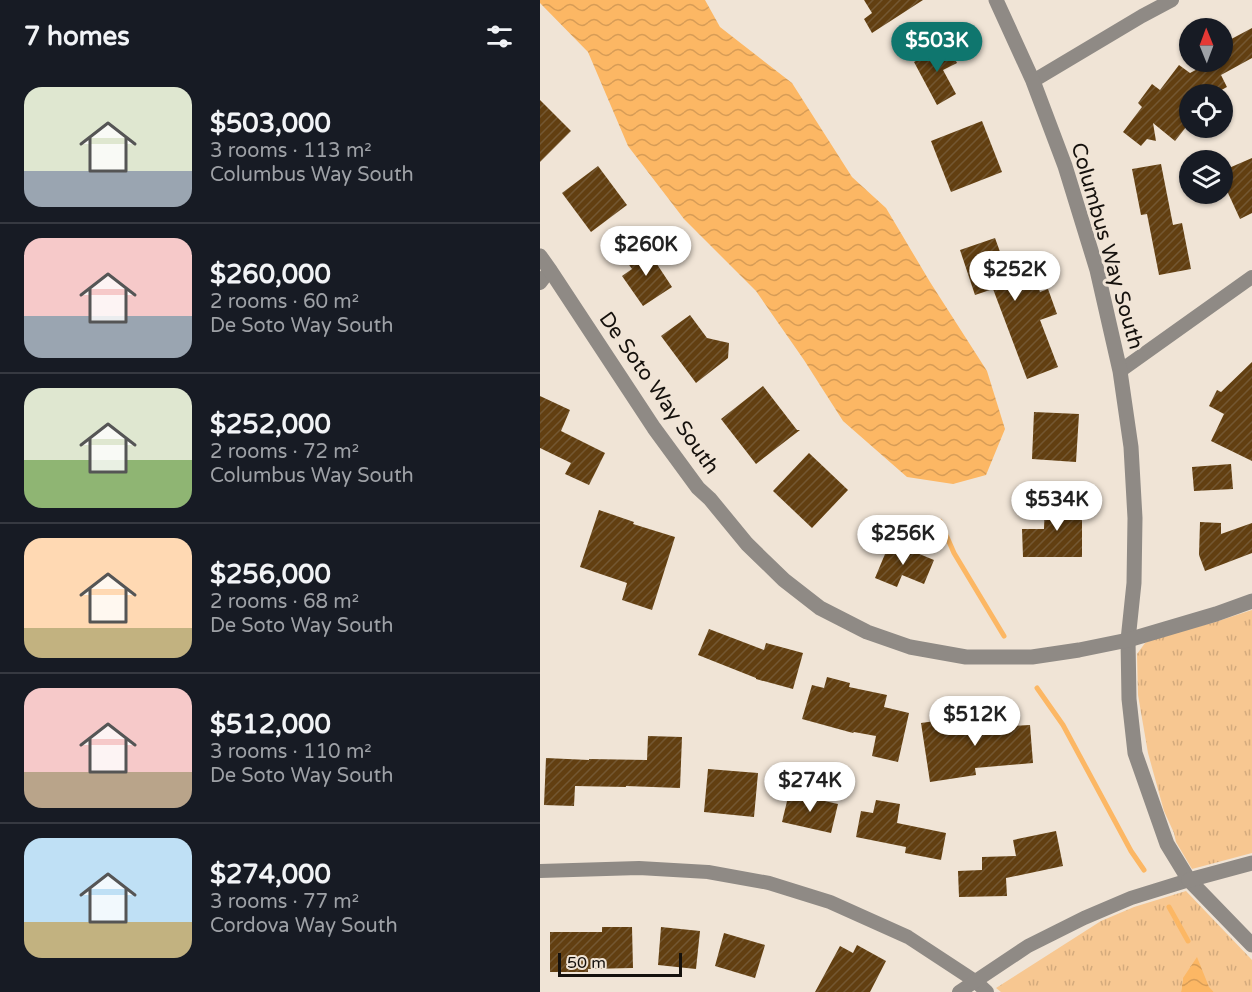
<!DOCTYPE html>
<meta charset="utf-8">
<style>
body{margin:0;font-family:"Varela Round",sans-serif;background:#20242c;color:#f1f3f6;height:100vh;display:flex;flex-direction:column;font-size:22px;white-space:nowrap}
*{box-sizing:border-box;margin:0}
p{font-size:20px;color:#9ea1a6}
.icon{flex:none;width:33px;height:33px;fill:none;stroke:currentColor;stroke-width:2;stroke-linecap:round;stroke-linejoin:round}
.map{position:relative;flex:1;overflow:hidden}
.drawer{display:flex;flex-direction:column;background:#171b24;width:540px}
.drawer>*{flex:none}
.needle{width:39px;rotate:359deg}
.controls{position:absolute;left:639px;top:18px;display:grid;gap:12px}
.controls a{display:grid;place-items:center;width:54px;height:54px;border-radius:50%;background:#171b24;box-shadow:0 2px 4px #0004;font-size:30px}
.scale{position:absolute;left:18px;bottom:15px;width:124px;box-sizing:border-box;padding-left:6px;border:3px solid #15110d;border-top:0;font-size:16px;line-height:21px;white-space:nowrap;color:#15110d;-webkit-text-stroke:4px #f0e4d6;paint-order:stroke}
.price{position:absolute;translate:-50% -51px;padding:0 14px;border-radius:21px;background:#fff;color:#222;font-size:20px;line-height:39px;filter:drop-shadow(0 2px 3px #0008)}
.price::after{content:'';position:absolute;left:50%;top:36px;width:18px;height:14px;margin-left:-9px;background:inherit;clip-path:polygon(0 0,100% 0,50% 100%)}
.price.current{background:#0f766e;color:#fff}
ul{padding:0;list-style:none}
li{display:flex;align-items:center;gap:18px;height:150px;padding:0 24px}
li+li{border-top:2px solid #363941}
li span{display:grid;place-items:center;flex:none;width:168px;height:120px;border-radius:18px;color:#555}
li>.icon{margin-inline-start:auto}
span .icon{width:72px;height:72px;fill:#fffc;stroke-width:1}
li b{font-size:26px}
h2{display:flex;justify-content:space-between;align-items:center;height:72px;padding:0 24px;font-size:26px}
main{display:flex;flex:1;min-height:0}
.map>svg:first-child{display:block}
.grass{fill:url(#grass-tufts)}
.water{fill:url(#water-waves)}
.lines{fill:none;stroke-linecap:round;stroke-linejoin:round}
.stream{stroke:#fcb764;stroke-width:5}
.building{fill:url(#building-hatch)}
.minor{stroke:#8f8a85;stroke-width:14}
.tertiary{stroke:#8f8a85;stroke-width:15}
.labels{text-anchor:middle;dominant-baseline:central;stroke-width:6;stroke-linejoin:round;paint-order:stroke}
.street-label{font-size:21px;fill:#15110d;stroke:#f0e4d6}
</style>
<main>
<section class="drawer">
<h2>7 homes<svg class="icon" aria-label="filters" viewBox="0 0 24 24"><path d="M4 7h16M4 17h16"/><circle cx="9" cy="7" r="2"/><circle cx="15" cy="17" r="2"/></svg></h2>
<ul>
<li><span style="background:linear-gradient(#dfe7d0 70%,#9aa5b1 0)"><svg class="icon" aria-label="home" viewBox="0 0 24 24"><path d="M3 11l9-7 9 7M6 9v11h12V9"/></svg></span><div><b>$503,000</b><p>3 rooms · 113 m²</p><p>Columbus Way South</p></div></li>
<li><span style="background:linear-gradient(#f6c9c9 65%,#9aa5b1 0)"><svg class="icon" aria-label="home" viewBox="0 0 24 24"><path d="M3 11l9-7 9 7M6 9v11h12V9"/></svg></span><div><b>$260,000</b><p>2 rooms · 60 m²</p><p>De Soto Way South</p></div></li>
<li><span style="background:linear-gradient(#dfe7d0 60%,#8fb573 0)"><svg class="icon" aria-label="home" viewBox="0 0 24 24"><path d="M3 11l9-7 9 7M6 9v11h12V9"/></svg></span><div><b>$252,000</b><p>2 rooms · 72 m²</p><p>Columbus Way South</p></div></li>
<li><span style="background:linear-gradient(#ffd9b3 75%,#c2b280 0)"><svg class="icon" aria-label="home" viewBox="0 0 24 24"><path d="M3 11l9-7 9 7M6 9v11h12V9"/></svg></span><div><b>$256,000</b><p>2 rooms · 68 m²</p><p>De Soto Way South</p></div></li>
<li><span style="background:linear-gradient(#f6c9c9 70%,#b9a48a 0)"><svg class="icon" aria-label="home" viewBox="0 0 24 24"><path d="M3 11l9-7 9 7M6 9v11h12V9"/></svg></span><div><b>$512,000</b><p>3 rooms · 110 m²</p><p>De Soto Way South</p></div></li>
<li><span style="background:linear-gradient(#bfe0f5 70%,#c2b280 0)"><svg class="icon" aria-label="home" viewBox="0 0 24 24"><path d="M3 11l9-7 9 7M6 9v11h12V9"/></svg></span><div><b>$274,000</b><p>3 rooms · 77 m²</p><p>Cordova Way South</p></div></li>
</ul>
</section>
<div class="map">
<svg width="712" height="992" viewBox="0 0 712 992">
<defs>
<pattern id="grass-tufts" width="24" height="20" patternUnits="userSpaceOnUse" patternTransform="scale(1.5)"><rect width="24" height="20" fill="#f7c791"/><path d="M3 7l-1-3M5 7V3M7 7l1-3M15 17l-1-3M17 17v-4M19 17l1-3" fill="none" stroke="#d3aa7c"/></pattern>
<pattern id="water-waves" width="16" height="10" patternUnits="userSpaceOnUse" patternTransform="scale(1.5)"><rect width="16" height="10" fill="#fcb764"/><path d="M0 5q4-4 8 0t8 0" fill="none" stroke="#d79c56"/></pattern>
<pattern id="building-hatch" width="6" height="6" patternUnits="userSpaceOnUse" patternTransform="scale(1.5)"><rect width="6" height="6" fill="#623f11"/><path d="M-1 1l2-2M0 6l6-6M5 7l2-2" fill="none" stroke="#735732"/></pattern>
</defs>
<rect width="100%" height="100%" fill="#f0e4d6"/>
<g class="grass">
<path d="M 712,610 L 712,853 L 652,869 L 636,842 L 634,833 L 624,811 L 608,753 L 598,695 L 597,654 L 605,643 L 619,636 L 672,623 Z"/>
<path d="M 646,891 L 712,960 L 712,992 L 674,992 L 669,988 L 643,978 L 641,992 L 461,992 L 456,988 L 561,921 L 594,907 Z"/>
</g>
<g class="water">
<path d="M 0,0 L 165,0 L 180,27 L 252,83 L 312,177 L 346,208 L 390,282 L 447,371 L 465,429 L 446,475 L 413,484 L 367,477 L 303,421 L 264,360 L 216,291 L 144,219 L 88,146 L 48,52 L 0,3 Z"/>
<path d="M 657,957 L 669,987 L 674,992 L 641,992 L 643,978 Z"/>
</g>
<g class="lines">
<g class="stream">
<path d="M 400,521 L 414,553 L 464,636"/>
<path d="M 497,688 L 523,725 L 591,851 L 604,870"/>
<path d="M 629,907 L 648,941"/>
</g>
</g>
<g class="building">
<path d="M 324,0 L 383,0 L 332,33 L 324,19 L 332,13 Z"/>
<path d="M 712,28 L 712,58 L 681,75 L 687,87 L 674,94 L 650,94 L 650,122 L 635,141 L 613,123 L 616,141 L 607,139 L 601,146 L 583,132 L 602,107 L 598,103 L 612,84 L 620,90 L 639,65 L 650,73 L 671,62 L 682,62 L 682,44 Z"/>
<path d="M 407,44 L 417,63 L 403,70 L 416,94 L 397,105 L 374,62 Z"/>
<path d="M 0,100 L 31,131 L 0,162 Z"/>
<path d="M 442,121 L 462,172 L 411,192 L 391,141 Z"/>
<path d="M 712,158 L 712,213 L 700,219 L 682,180 L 682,171 Z"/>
<path d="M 621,164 L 633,225 L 642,223 L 651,269 L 619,275 L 607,214 L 601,215 L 592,169 Z"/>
<path d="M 58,166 L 87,205 L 51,232 L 22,193 Z"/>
<path d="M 455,238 L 463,260 L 486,253 L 500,292 L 508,289 L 517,314 L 500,320 L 518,367 L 487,379 L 453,289 L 435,295 L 420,250 Z"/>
<path d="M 105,246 L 132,287 L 103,306 L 82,276 L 92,269 L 85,259 Z"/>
<path d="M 150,315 L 167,338 L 189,343 L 188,358 L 156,383 L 121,336 Z"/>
<path d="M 712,362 L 712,461 L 671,441 L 684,414 L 669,406 L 677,390 L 681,392 Z"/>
<path d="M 223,386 L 257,430 L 260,430 L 216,464 L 181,419 Z"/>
<path d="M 0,396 L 30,410 L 21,431 L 65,453 L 49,485 L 25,474 L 31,463 L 0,448 Z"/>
<path d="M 494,412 L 539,414 L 536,462 L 492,459 Z"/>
<path d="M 269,453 L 308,490 L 272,528 L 233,491 Z"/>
<path d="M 691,464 L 693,489 L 654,491 L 652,467 Z"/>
<path d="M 542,499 L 542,557 L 483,557 L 482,529 L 504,529 L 505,500 Z"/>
<path d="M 59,510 L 94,522 L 93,524 L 135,537 L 112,610 L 82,600 L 87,583 L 40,567 Z"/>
<path d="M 660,522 L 681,523 L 681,534 L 712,523 L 712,553 L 665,571 L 659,555 Z"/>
<path d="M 350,542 L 394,560 L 384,584 L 362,575 L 357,587 L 335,578 Z"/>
<path d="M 169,629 L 224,650 L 226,643 L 263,653 L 253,689 L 216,679 L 216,678 L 158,655 Z"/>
<path d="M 287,677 L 310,683 L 309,687 L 347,695 L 344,707 L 369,713 L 358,762 L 332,756 L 336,736 L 314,732 L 313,733 L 262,719 L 272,685 L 284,688 Z"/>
<path d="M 469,712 L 470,726 L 490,725 L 493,763 L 435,768 L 436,775 L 390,782 L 381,723 L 402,720 L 404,731 L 442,725 L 442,715 Z"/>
<path d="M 108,736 L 142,737 L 140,788 L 86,786 L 86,787 L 35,786 L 34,806 L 4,805 L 6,758 L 49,760 L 49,759 L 107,760 Z"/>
<path d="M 168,769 L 218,773 L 214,817 L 164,812 Z"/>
<path d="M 249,793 L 298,804 L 291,833 L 242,822 Z"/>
<path d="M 336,800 L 360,804 L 357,823 L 406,833 L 401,860 L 365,853 L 366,847 L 316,837 L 321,811 L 333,813 Z"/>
<path d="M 516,831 L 523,866 L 466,878 L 467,896 L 419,897 L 418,871 L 442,870 L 442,857 L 476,856 L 473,840 Z"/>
<path d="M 62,927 L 92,927 L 93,968 L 48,969 L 48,972 L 10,972 L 10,932 L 62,932 Z"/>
<path d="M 121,927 L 160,931 L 156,969 L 118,965 Z"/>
<path d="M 184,933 L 225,945 L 215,978 L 175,966 Z"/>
<path d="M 317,945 L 346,961 L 330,992 L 275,992 L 300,946 L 313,953 Z"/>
</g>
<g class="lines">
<g class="minor">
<path d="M 493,81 L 602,16 L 632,0"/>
<path d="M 0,283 L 10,270"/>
<path d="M 580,371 L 712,277"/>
<path d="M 0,871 L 99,868 L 168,872 L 229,883 L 290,902 L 368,937 L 435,981 L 447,992"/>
<path d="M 419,992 L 488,946 L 544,918 L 591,898 L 649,880"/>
</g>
<g class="tertiary">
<path d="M 456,0 L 493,81 L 525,166 L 557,270 L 580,371 L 591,447 L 595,518 L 594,583 L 588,640 L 589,699 L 595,753 L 627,844 L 649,880 L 712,945"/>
<path d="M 0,256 L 10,270 L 114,428 L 158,488 L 170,499 L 207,544 L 244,580 L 280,608 L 327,632 L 370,647 L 426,657 L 492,657 L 539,650 L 588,640 L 676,614 L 712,601"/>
<path d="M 649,880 L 712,863"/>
</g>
</g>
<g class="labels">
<g class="street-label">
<text transform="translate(567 246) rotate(74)">Columbus Way South</text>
<text transform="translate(119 393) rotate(55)">De Soto Way South</text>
</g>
</g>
</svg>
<div class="controls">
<a><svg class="needle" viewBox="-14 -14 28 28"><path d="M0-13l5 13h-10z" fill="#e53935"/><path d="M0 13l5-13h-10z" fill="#9ea1a6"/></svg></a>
<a><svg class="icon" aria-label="locate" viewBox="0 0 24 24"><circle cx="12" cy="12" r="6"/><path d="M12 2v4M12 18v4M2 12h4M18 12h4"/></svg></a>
<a><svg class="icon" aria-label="layers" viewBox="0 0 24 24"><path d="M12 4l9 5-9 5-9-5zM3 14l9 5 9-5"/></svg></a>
</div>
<div class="scale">50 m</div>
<b class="price current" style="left:397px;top:73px">$503K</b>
<b class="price" style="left:106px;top:277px">$260K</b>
<b class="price" style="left:475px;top:302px">$252K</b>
<b class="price" style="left:517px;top:532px">$534K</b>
<b class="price" style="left:363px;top:566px">$256K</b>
<b class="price" style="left:435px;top:747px">$512K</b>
<b class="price" style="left:270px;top:813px">$274K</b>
</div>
</main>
